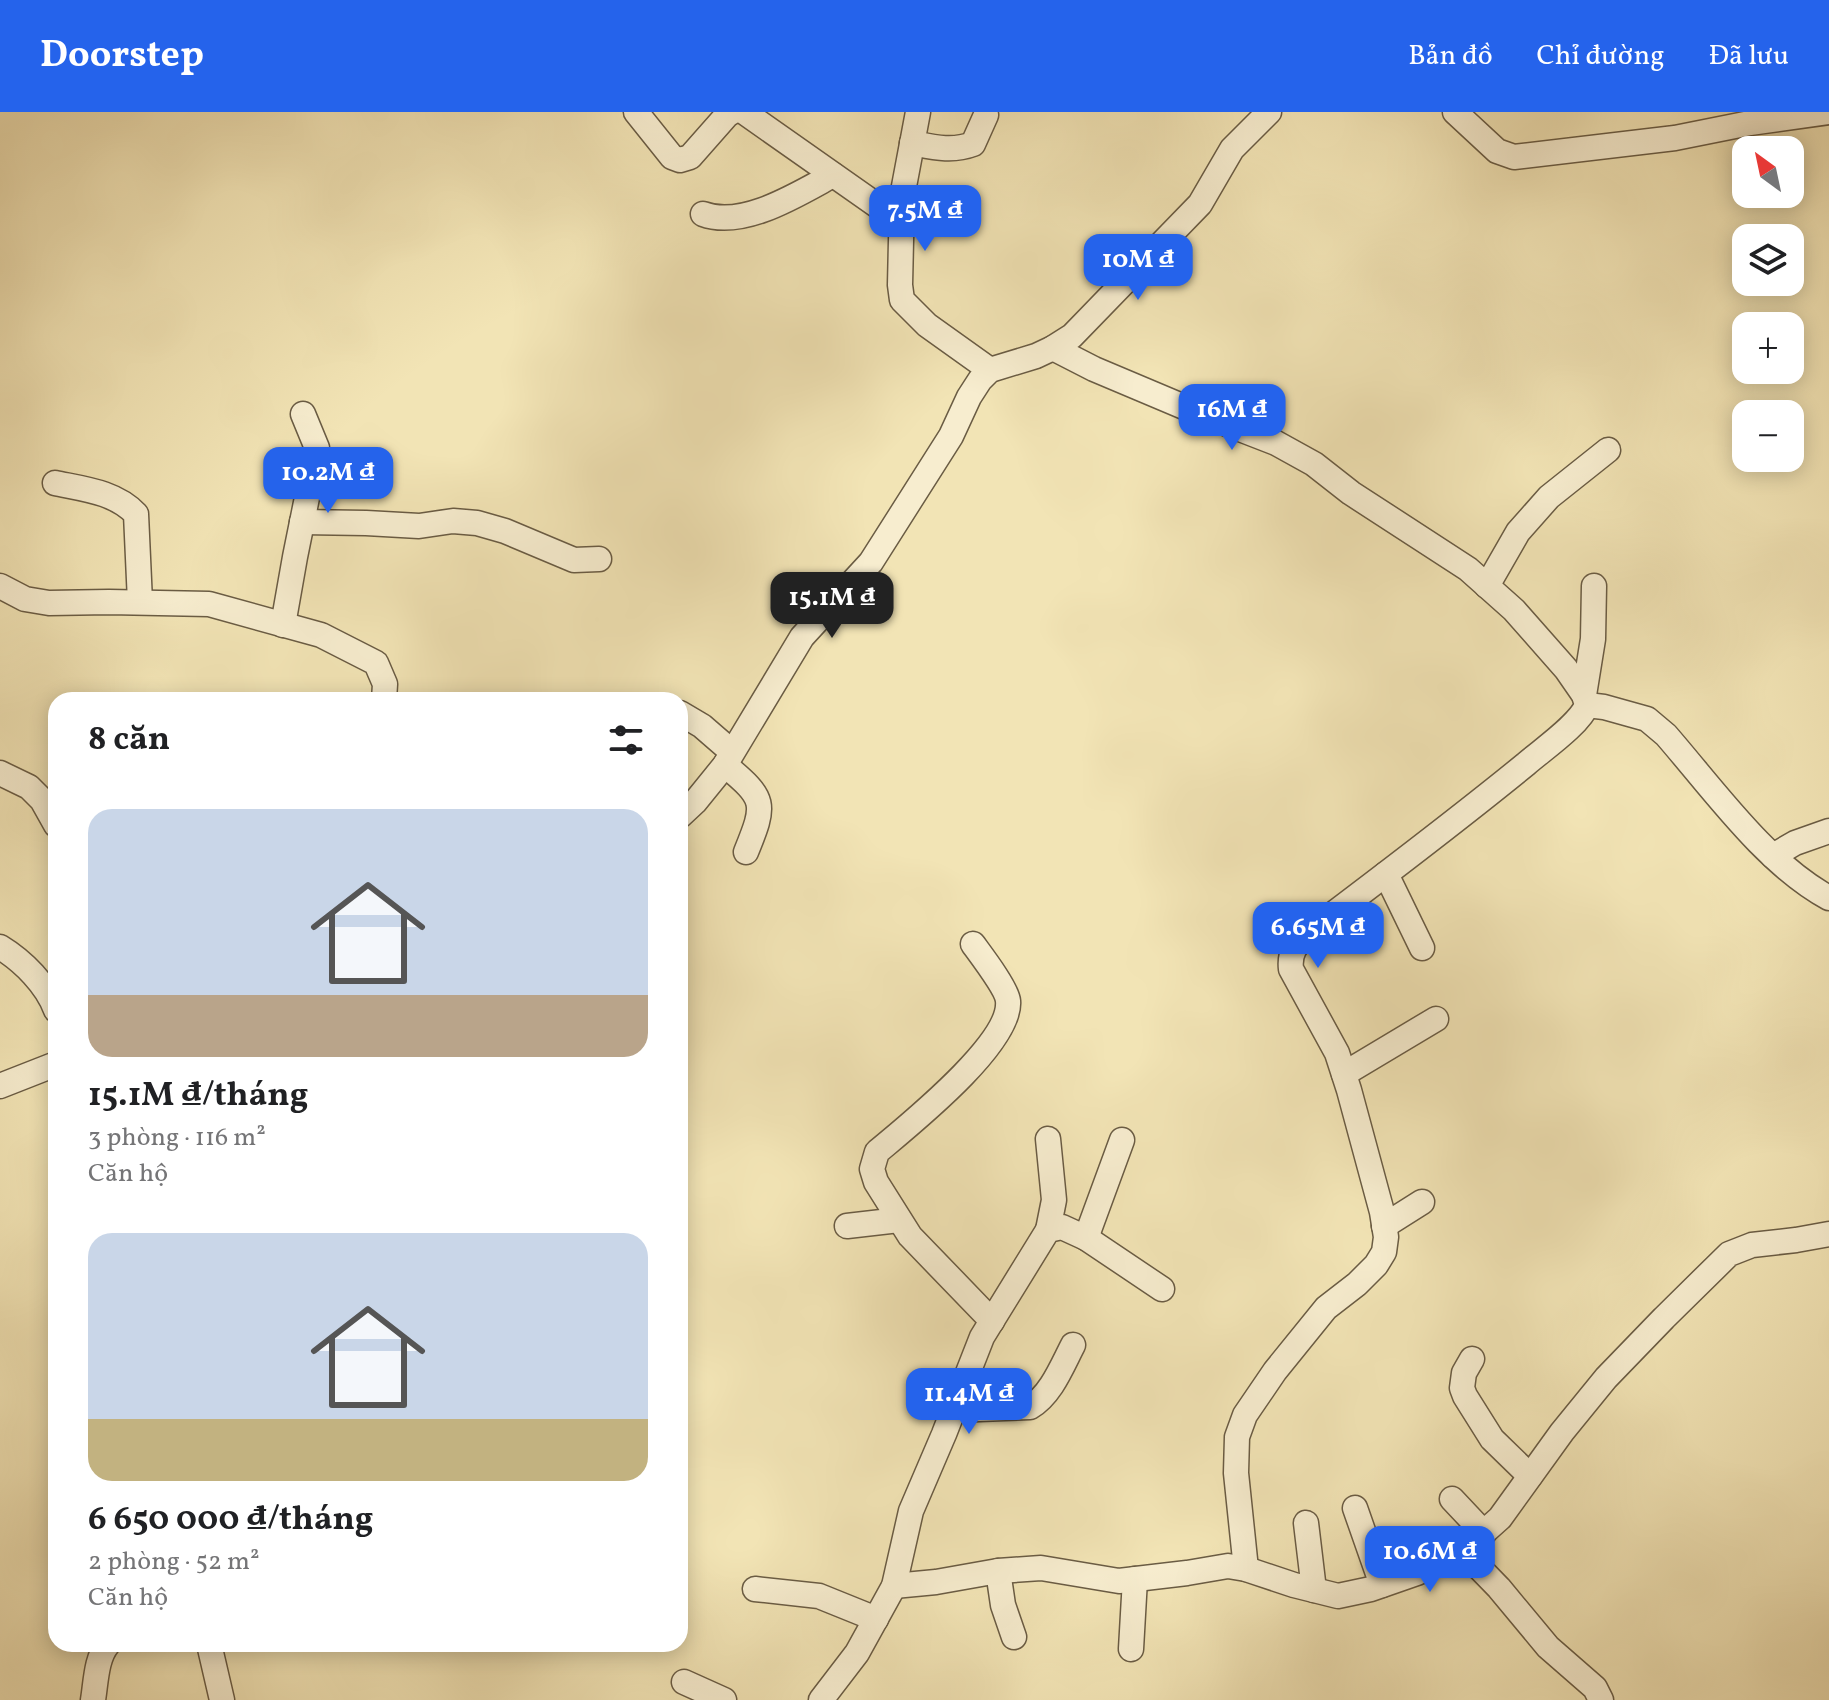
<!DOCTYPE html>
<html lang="vi">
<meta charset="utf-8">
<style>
body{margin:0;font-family:Vollkorn,serif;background:#f2f2f2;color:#202124;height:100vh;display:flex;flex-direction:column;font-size:30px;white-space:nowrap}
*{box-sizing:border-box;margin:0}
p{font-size:26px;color:#757577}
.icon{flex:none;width:44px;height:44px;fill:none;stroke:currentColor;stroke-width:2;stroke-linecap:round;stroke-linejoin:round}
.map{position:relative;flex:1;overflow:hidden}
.panel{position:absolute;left:48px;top:580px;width:640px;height:960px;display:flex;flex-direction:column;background:#fff;border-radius:24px;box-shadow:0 4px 20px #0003}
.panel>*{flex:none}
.needle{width:52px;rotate:327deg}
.fabs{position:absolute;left:1732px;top:24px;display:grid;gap:16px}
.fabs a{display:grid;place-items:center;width:72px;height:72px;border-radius:16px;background:#fff;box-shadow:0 4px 20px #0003;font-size:40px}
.price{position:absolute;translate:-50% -68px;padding:0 18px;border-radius:16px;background:#2563eb;color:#fff;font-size:26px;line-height:52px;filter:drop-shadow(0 2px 4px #0008)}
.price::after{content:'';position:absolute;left:50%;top:48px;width:24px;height:18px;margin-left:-12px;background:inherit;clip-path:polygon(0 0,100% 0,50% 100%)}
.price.current{background:#222;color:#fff}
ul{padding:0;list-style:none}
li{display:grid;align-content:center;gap:16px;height:424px;padding:0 40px}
li span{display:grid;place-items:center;height:248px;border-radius:24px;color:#555}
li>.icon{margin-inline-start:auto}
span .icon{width:144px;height:144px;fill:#fffc;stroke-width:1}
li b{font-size:34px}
h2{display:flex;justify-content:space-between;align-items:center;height:96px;padding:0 40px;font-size:34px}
header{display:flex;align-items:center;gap:48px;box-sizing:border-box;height:112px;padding:0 40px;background:#2563eb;color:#fff}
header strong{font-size:38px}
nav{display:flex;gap:44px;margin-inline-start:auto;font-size:28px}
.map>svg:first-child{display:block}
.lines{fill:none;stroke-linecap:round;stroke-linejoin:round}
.minor-casing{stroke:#6a5c44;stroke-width:27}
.minor{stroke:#f7edcf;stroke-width:24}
</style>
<header>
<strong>Doorstep</strong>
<nav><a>Bản đồ</a><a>Chỉ đường</a><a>Đã lưu</a></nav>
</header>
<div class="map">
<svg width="1829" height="1588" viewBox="0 0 1829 1588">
<rect width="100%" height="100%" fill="#f2e4b5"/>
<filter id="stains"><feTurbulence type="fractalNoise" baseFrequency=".0025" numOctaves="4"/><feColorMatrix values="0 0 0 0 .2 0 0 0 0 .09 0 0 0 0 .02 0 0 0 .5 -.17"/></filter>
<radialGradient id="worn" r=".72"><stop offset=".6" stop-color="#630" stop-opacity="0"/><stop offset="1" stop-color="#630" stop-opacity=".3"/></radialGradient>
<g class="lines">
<g class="minor-casing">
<g id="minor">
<path d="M 636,0 L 672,45 L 680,48 L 690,45 L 727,3 L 732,0"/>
<path d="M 744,0 L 902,111"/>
<path d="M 918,0 L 902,85 L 900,173 L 902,188 L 927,213 L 990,258"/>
<path d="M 1455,0 L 1497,39 L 1514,45 L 1675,26 L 1750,11 L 1829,0"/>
<path d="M 912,31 C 933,35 952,40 973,32 L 986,3"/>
<path d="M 703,102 C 743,117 798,82 833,63"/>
<path d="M 1053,236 L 1094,257 L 1196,300 L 1276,331 L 1314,352 L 1351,381 L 1468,457 L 1514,498 L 1566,557 L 1584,583 L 1587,593 C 1580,612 1542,638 1526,652 C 1455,710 1381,766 1308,821 C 1296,833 1289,840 1291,857 L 1337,941 L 1349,978 L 1382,1100 L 1386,1125 L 1384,1140 L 1376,1153 L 1357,1172 L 1326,1196 L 1275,1259 L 1245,1303 L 1237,1325 L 1236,1361 L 1246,1457"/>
<path d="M 55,371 C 84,377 115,380 136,402 L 140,490"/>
<path d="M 302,410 L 366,411 L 419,414 L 453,409 L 477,411 L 505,419 L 574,448 L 599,447"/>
<path d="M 0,474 L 25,487 L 49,491 L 109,490 L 209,492 L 321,523 L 376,551 L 385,572 L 384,588"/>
<path d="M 1487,474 L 1518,420 L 1549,385 L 1608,338"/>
<path d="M 283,513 L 295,445 L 317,336 L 303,302"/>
<path d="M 1584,583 L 1593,527 L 1594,474"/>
<path d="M 1587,593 L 1604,595 L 1647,607 L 1666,623 C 1713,677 1766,752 1829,786"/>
<path d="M 680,601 L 702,614 L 732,640"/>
<path d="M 725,653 C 766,687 766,691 746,740"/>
<path d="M 0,661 L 29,675 L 42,688 L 56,713"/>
<path d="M 680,704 L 695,690 L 725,653 L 802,525 L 871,450 L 951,324 L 969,285 L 980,268 L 990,258 L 1036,244 L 1053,236 L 1072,224 L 1200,92 L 1232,37 L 1269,0"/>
<path d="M 1773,744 L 1795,731 L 1829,719"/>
<path d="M 1386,762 L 1422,836"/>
<path d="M 973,832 C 981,843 1007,877 1008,889 C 1012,931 909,1013 877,1040 L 872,1057 L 876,1070 L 910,1124 L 992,1209"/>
<path d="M 0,835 C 23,849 47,873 56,898"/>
<path d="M 1344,962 L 1436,907"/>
<path d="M 0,974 L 56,952"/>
<path d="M 1048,1027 L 1054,1088 L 1048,1118"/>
<path d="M 847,1114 L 899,1108"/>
<path d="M 1384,1114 L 1422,1090"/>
<path d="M 1086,1126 L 1122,1028"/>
<path d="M 1472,1247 L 1464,1261 L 1462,1276 L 1465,1284 L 1492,1327 L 1530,1364"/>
<path d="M 954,1298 L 1030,1295 C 1051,1283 1062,1254 1073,1233"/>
<path d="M 1452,1387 L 1484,1421"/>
<path d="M 1355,1396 L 1382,1473"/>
<path d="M 1306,1411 L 1314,1478"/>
<path d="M 1463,1439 L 1499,1476 L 1548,1535 L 1595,1576 L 1601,1588"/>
<path d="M 998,1459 L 1003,1493 L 1014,1525"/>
<path d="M 894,1474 L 936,1470 L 998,1459 L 1041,1456 L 1119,1469 L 1187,1461 L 1228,1454 L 1246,1457 L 1294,1473 L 1338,1484 L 1371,1477 L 1417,1461 L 1463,1439 L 1500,1406 L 1562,1320 L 1606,1266 L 1664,1206 L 1729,1142 L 1752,1133 L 1796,1128 L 1829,1122"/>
<path d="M 755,1477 L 819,1484 L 876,1507"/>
<path d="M 209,1532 L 222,1588"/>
<path d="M 1131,1537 L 1135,1467"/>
<path d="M 684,1570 L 724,1588"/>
<path d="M 93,1588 C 96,1570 96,1546 108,1532"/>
<path d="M 821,1588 L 857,1541 L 894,1474 L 911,1399 L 944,1322 L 982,1225 L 1048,1118 L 1062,1115 L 1086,1126 L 1162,1177"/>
</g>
</g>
<use href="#minor" class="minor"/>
</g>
<rect width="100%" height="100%" filter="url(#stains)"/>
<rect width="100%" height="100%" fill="url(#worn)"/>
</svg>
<div class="fabs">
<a><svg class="needle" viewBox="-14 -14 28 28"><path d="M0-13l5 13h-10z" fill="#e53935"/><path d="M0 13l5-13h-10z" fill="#757577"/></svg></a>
<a><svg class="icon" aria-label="layers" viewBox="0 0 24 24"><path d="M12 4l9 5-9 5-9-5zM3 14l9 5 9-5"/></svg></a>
<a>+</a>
<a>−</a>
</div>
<b class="price" style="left:925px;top:141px">7.5M ₫</b>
<b class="price" style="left:1138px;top:190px">10M ₫</b>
<b class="price" style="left:1232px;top:340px">16M ₫</b>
<b class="price" style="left:328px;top:403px">10.2M ₫</b>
<b class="price current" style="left:832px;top:528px">15.1M ₫</b>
<b class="price" style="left:1318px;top:858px">6.65M ₫</b>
<b class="price" style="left:969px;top:1324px">11.4M ₫</b>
<b class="price" style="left:1430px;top:1482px">10.6M ₫</b>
<section class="panel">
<h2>8 căn<svg class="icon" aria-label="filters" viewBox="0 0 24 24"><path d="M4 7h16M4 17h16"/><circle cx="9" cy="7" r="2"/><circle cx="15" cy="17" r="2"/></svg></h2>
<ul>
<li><span style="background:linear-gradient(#c9d6e8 75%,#b9a48a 0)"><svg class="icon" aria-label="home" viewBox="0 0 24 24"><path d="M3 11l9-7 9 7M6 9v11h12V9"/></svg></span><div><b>15.1M ₫/tháng</b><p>3 phòng · 116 m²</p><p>Căn hộ</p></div></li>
<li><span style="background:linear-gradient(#c9d6e8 75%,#c2b280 0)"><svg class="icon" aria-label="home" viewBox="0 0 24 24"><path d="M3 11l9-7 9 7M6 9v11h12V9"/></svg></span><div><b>6 650 000 ₫/tháng</b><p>2 phòng · 52 m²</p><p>Căn hộ</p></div></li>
</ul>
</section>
</div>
